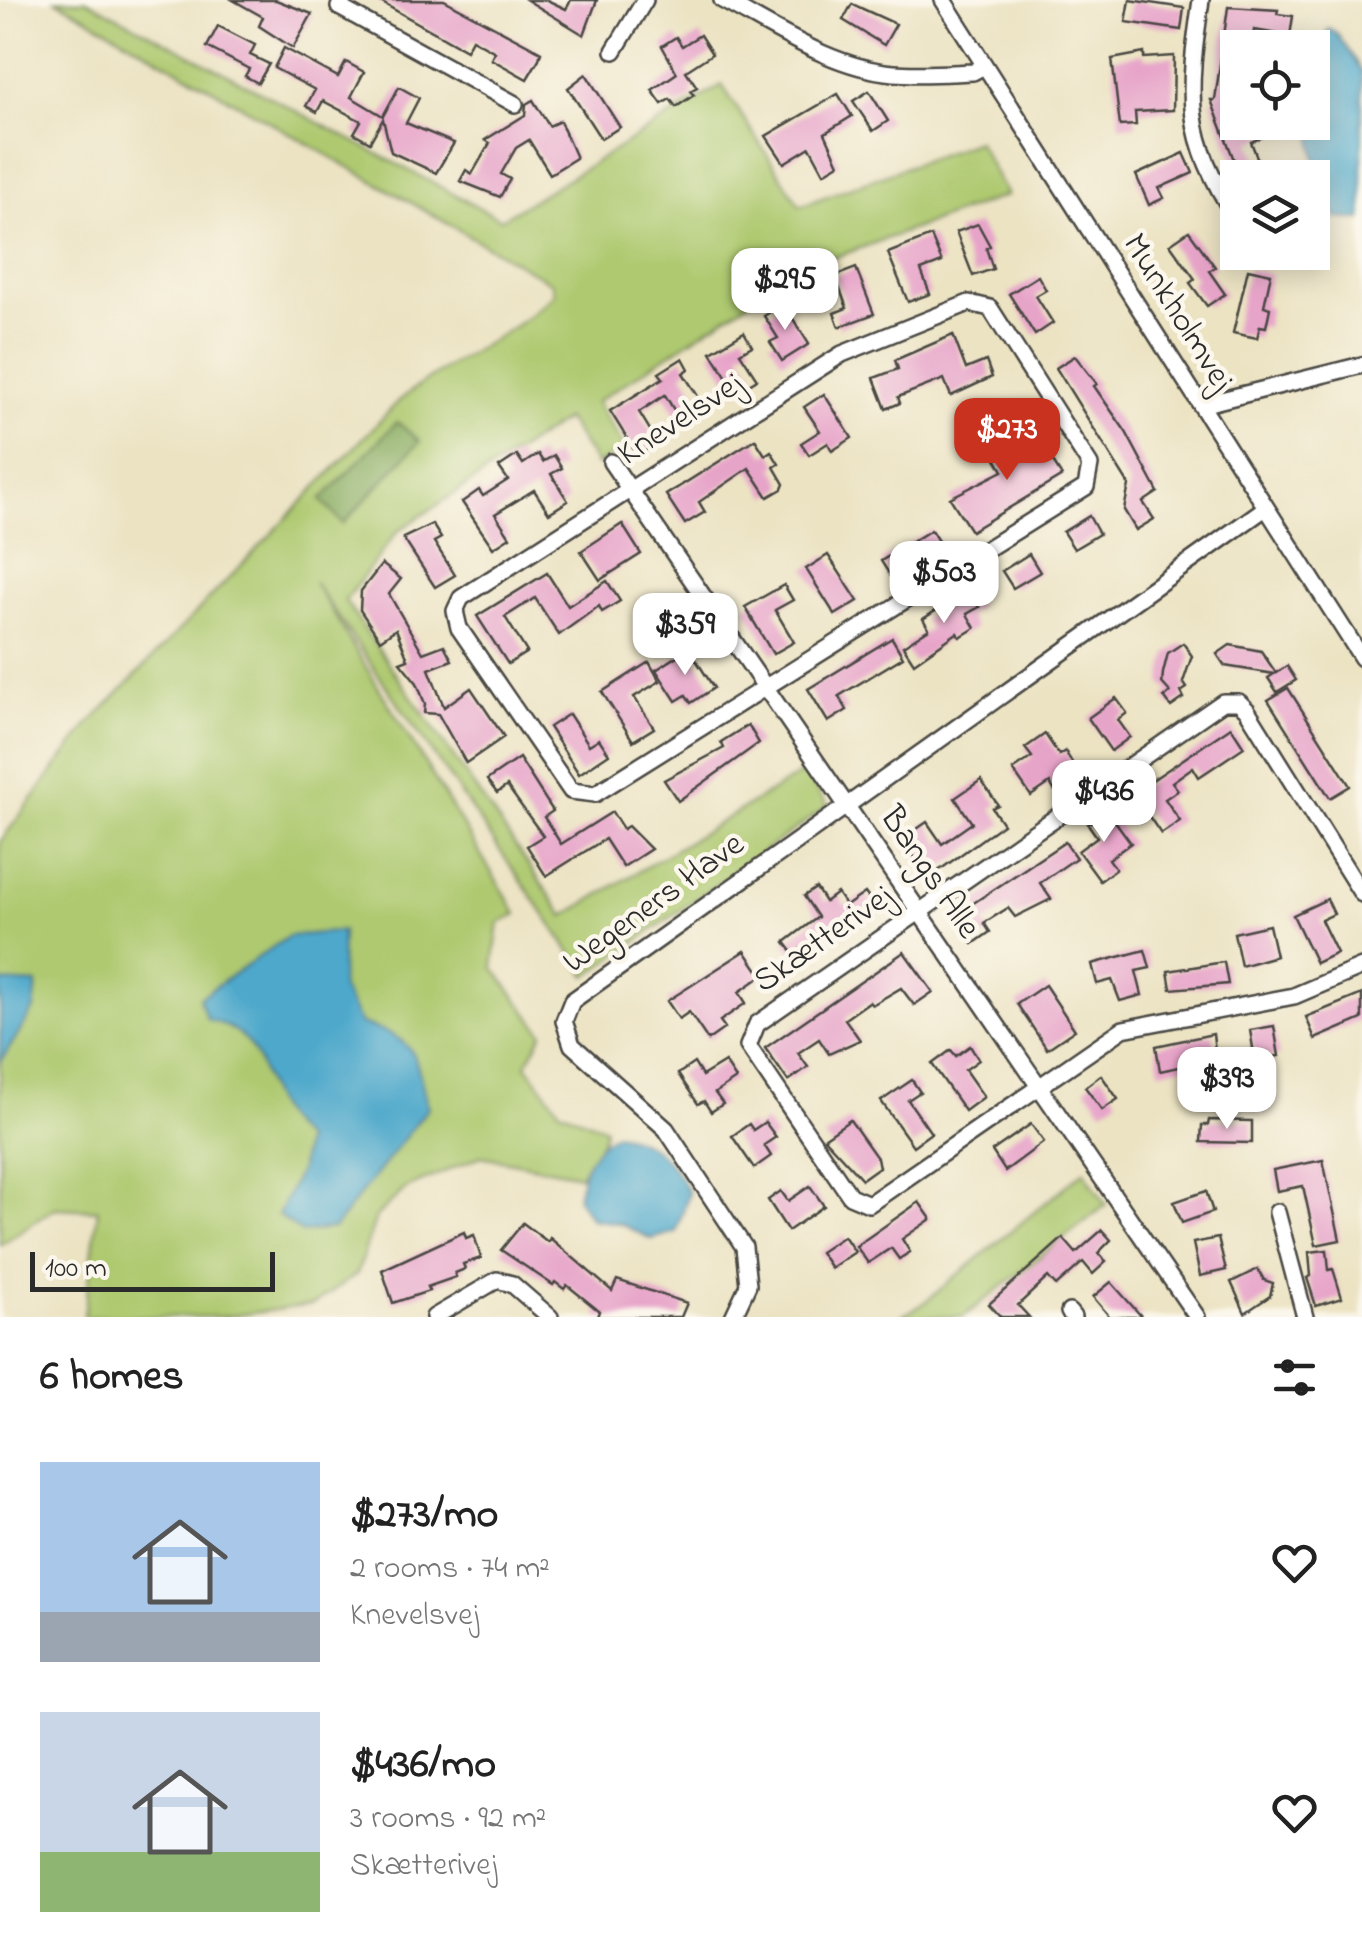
<!DOCTYPE html>
<meta charset="utf-8">
<style>
body{margin:0;font-family:"Indie Flower",sans-serif;background:#f2f2f2;color:#222;height:100vh;display:flex;flex-direction:column;font-size:38px;white-space:nowrap}
*{box-sizing:border-box;margin:0}
p{font-size:32px;color:#767676}
.icon{flex:none;width:55px;height:55px;fill:none;stroke:currentColor;stroke-width:2;stroke-linecap:round;stroke-linejoin:round}
.map{position:relative;height:1317px;overflow:hidden}
.drawer{display:flex;flex-direction:column;background:#fff;flex:1}
.drawer>*{flex:none}
.tools{position:absolute;left:1220px;top:30px;display:grid;gap:20px}
.tools a{display:grid;place-items:center;width:110px;height:110px;border-radius:0px;background:#fff;box-shadow:0 5px 25px #0003;font-size:50px}
.scale{position:absolute;left:30px;bottom:25px;width:245px;box-sizing:border-box;padding-left:10px;border:5px solid #2b2b2b;border-top:0;font-size:28px;line-height:35px;white-space:nowrap;color:#2b2b2b;-webkit-text-stroke:8px #fbf7ec;paint-order:stroke}
.price{position:absolute;translate:-50% -85px;padding:0 22px;border-radius:20px;background:#fff;color:#222;font-size:32px;line-height:65px;filter:drop-shadow(0 2px 5px #0008)}
.price::after{content:'';position:absolute;left:50%;top:60px;width:30px;height:22px;margin-left:-15px;background:inherit;clip-path:polygon(0 0,100% 0,50% 100%)}
.price.selected{background:#c8321e;color:#fff}
ul{padding:0;list-style:none}
li{display:flex;align-items:center;gap:30px;height:250px;padding:0 40px}
li span{display:grid;place-items:center;flex:none;width:280px;height:200px;border-radius:0px;color:#555}
li>.icon{margin-inline-start:auto}
span .icon{width:120px;height:120px;fill:#fffc;stroke-width:1}
li b{font-size:42px}
h2{display:flex;justify-content:space-between;align-items:center;height:120px;padding:0 40px;font-size:42px}
.map>svg:first-child{display:block}
.green{fill:#aec970;stroke:#6c7a4e;stroke-width:2.5}
.forest{fill:#8aad62;stroke:#5a6c46;stroke-width:2.5}
.water{fill:#4ea8cb;stroke:#3c6a7b;stroke-width:2.5}
.building{fill:#e7a4c9}
.lines{fill:none;stroke-linecap:round;stroke-linejoin:round}
.minor-casing{stroke:#484742;stroke-width:20}
.minor{stroke:#fff;stroke-width:15}
.labels{text-anchor:middle;dominant-baseline:central;stroke-width:9;stroke-linejoin:round;paint-order:stroke}
.street-label{font-size:35px;fill:#2b2b2b;stroke:#fbf7ec}
</style>
<div class="map">
<svg width="1362" height="1317" viewBox="0 0 1362 1317">
<rect width="100%" height="100%" fill="#fbf7ec"/>
<filter id="ink" filterUnits="userSpaceOnUse"><feTurbulence type="fractalNoise" baseFrequency=".01" numOctaves="2"/><feDisplacementMap in="SourceGraphic" scale="20" xChannelSelector="R" yChannelSelector="G"/><feConvolveMatrix kernelMatrix="1 2 1 2 8 2 1 2 1" color-interpolation-filters="sRGB"/></filter>
<filter id="wash" filterUnits="userSpaceOnUse"><feTurbulence type="fractalNoise" baseFrequency=".0048" numOctaves="4" result="noise"/><feDisplacementMap in="SourceGraphic" scale="40" xChannelSelector="R" yChannelSelector="G"/><feGaussianBlur stdDeviation="2.25" result="paint"/><feColorMatrix in="noise" values="0 0 0 0 0 0 0 0 0 0 0 0 0 0 0 0 0 1.4 0 .05"/><feComposite in="paint" operator="in"/></filter>
<g filter="url(#wash)">
<rect width="100%" height="100%" fill="#ece3c3"/>
<g class="green">
<path d="M 56,0 L 86,0 L 501,219 L 722,85 L 800,206 L 977,141 L 1007,195 L 794,272 L 596,402 L 625,448 L 597,465 L 566,419 L 397,532 L 345,601 L 564,916 L 804,772 L 828,806 L 587,976 L 314,582 L 517,914 L 499,923 L 493,967 L 543,1033 L 526,1065 L 560,1110 L 605,1128 L 602,1141 L 580,1175 L 481,1156 L 406,1188 L 376,1217 L 357,1274 L 312,1305 L 223,1317 L 84,1317 L 98,1210 L 55,1208 L 0,1245 L 0,842 L 88,725 L 399,401 C 447,360 510,339 554,294 L 552,283 Z"/>
<path d="M 1084,1171 L 1106,1205 L 963,1317 L 900,1317 L 923,1304 Z"/>
</g>
<path class="forest" d="M 397,422 L 420,441 L 343,524 L 321,500 Z"/>
<g class="water">
<path d="M 1329,29 L 1337,34 L 1362,71 L 1362,220 L 1337,218 C 1305,163 1312,108 1313,49 Z"/>
<path d="M 342,931 L 341,987 L 361,1024 C 419,1040 414,1053 428,1108 L 334,1228 L 302,1233 L 278,1215 L 300,1169 L 304,1140 C 296,1131 284,1121 278,1109 C 254,1066 265,1036 207,1019 L 199,998 L 289,936 Z"/>
<path d="M 0,982 L 37,984 L 34,1009 L 0,1063 Z"/>
<path d="M 615,1134 C 653,1139 671,1160 689,1193 L 676,1232 L 651,1239 L 618,1223 L 591,1219 L 577,1198 C 581,1173 591,1146 615,1134 Z"/>
</g>
<g id="blocks">
<g class="building">
<path d="M 233,0 L 276,0 L 312,14 L 293,48 L 259,26 L 263,17 Z"/>
<path d="M 377,0 L 444,0 L 541,52 L 539,59 L 527,79 L 491,59 L 495,52 L 472,39 L 466,50 Z"/>
<path d="M 527,0 L 547,0 L 566,9 L 571,0 L 597,0 L 584,35 Z"/>
<path d="M 1130,0 L 1184,8 L 1181,30 L 1126,22 Z"/>
<path d="M 852,4 L 896,24 L 884,45 L 843,20 Z"/>
<path d="M 1228,7 L 1278,10 L 1277,14 L 1293,16 L 1290,36 L 1254,30 L 1252,48 L 1238,48 L 1233,120 L 1266,122 L 1270,134 L 1251,142 L 1260,165 L 1239,173 L 1211,100 L 1215,100 Z"/>
<path d="M 218,26 L 255,45 L 250,55 L 269,64 L 258,83 L 245,76 L 249,69 L 207,47 Z"/>
<path d="M 700,35 L 712,54 L 686,71 L 697,87 L 690,91 L 694,95 L 676,107 L 670,99 L 662,104 L 652,90 L 677,73 L 662,46 L 676,37 L 682,46 Z"/>
<path d="M 284,48 L 338,77 L 346,62 L 364,72 L 351,97 L 383,116 L 399,87 L 419,98 L 406,123 L 454,143 L 436,173 L 391,152 L 383,119 L 370,142 L 354,133 L 361,121 L 323,101 L 317,112 L 306,106 L 315,90 L 274,68 Z"/>
<path d="M 1144,53 L 1144,58 L 1174,56 L 1173,110 L 1135,112 L 1136,125 L 1120,126 L 1112,59 Z"/>
<path d="M 586,74 L 620,127 L 601,139 L 568,88 Z"/>
<path d="M 869,91 L 888,121 L 873,131 L 853,101 Z"/>
<path d="M 838,94 L 852,116 L 825,133 L 839,164 L 824,173 L 810,147 L 784,163 L 766,136 Z"/>
<path d="M 533,100 L 549,126 L 560,121 L 576,158 L 550,174 L 529,140 L 516,148 L 501,174 L 510,179 L 500,197 L 460,181 L 466,170 L 472,174 L 490,143 L 485,140 L 525,115 L 526,104 Z"/>
<path d="M 1184,153 L 1193,173 L 1159,188 L 1164,198 L 1149,205 L 1136,175 Z"/>
<path d="M 978,224 L 990,246 L 986,248 L 993,269 L 973,276 L 956,232 Z"/>
<path d="M 1189,231 L 1215,267 L 1209,271 L 1225,294 L 1207,306 L 1190,283 L 1195,279 L 1170,244 Z"/>
<path d="M 931,236 L 942,262 L 921,270 L 930,294 L 908,302 L 888,253 Z"/>
<path d="M 856,268 L 874,314 L 839,327 L 834,313 L 847,308 L 835,276 Z"/>
<path d="M 1248,269 L 1271,274 L 1264,306 L 1270,308 L 1266,327 L 1260,326 L 1257,338 L 1233,333 Z"/>
<path d="M 1038,276 L 1046,290 L 1036,296 L 1053,323 L 1035,335 L 1009,294 Z"/>
<path d="M 783,303 L 809,344 L 782,361 L 770,342 L 778,338 L 764,316 Z"/>
<path d="M 744,332 L 752,346 L 740,353 L 757,379 L 736,392 L 711,352 Z"/>
<path d="M 953,335 L 966,369 L 986,361 L 992,377 L 951,396 L 944,379 L 898,397 L 900,403 L 886,409 L 874,378 L 898,369 L 895,360 Z"/>
<path d="M 1075,356 L 1097,384 L 1094,386 L 1126,432 L 1158,492 L 1143,502 L 1154,519 L 1136,530 L 1124,510 L 1129,485 L 1056,368 Z"/>
<path d="M 683,358 L 689,369 L 683,373 L 707,410 L 683,425 L 665,395 L 639,412 L 658,443 L 638,456 L 610,411 L 663,378 L 659,373 Z"/>
<path d="M 824,394 L 852,438 L 832,451 L 828,443 L 809,455 L 801,443 L 820,431 L 804,407 Z"/>
<path d="M 1029,434 L 1047,463 L 1052,460 L 1062,476 L 971,531 L 950,498 L 1003,471 L 994,455 Z"/>
<path d="M 755,439 L 765,455 L 771,451 L 779,464 L 774,467 L 784,484 L 782,489 L 768,497 L 749,468 L 699,502 L 705,512 L 685,524 L 666,495 Z"/>
<path d="M 538,454 L 543,462 L 554,455 L 562,468 L 551,474 L 568,501 L 549,513 L 534,490 L 495,514 L 510,537 L 493,548 L 462,502 L 479,490 L 483,496 L 508,480 L 499,467 L 517,455 L 523,464 Z"/>
<path d="M 1089,516 L 1099,534 L 1074,549 L 1063,532 Z"/>
<path d="M 432,524 L 441,538 L 434,542 L 455,575 L 435,587 L 403,538 Z"/>
<path d="M 622,524 L 641,554 L 600,580 L 581,551 Z"/>
<path d="M 931,530 L 943,549 L 893,580 L 881,561 Z"/>
<path d="M 1029,554 L 1040,572 L 1013,588 L 1002,571 Z"/>
<path d="M 828,555 L 858,601 L 835,615 L 806,569 Z"/>
<path d="M 382,564 L 401,579 L 389,594 L 423,653 L 444,645 L 452,660 L 429,669 L 444,707 L 471,688 L 504,737 L 466,763 L 438,714 L 424,713 L 425,704 L 417,683 L 400,662 L 408,659 L 396,629 L 380,640 L 360,610 L 361,591 Z"/>
<path d="M 547,573 L 568,606 L 607,581 L 620,601 L 602,612 L 599,606 L 559,635 L 535,598 L 505,617 L 527,652 L 508,664 L 477,616 Z"/>
<path d="M 784,585 L 793,600 L 775,610 L 794,642 L 773,654 L 745,607 Z"/>
<path d="M 968,590 L 979,607 L 967,614 L 975,628 L 960,637 L 957,633 L 914,663 L 903,646 L 929,629 L 923,619 Z"/>
<path d="M 892,638 L 903,657 L 839,696 L 847,710 L 828,722 L 808,689 Z"/>
<path d="M 1183,643 L 1192,656 L 1183,682 L 1187,688 L 1181,692 L 1184,698 L 1171,707 L 1164,697 L 1170,692 L 1162,683 L 1163,673 L 1168,653 Z"/>
<path d="M 1230,645 L 1261,651 L 1276,673 L 1287,666 L 1296,680 L 1277,692 L 1268,678 L 1274,674 L 1225,666 L 1217,654 Z"/>
<path d="M 689,649 L 714,688 L 691,703 L 686,695 L 676,701 L 656,670 Z"/>
<path d="M 649,662 L 660,681 L 634,697 L 654,728 L 633,741 L 602,692 Z"/>
<path d="M 1288,688 L 1350,786 L 1330,798 L 1268,700 Z"/>
<path d="M 1116,698 L 1127,713 L 1118,720 L 1130,737 L 1111,751 L 1088,718 Z"/>
<path d="M 569,714 L 589,745 L 599,739 L 609,754 L 579,774 L 549,727 Z"/>
<path d="M 748,725 L 759,743 L 678,801 L 664,780 L 724,748 L 721,742 Z"/>
<path d="M 1231,727 L 1244,747 L 1199,777 L 1193,767 L 1172,782 L 1178,790 L 1165,799 L 1180,821 L 1161,834 L 1133,793 Z"/>
<path d="M 1045,734 L 1059,755 L 1065,751 L 1074,766 L 1069,770 L 1074,776 L 1054,790 L 1050,783 L 1031,796 L 1013,770 L 1032,757 L 1025,748 Z"/>
<path d="M 519,758 L 553,811 L 544,817 L 561,844 L 612,812 L 623,829 L 628,826 L 651,849 L 623,867 L 605,839 L 546,876 L 527,846 L 543,836 L 507,786 L 497,793 L 487,780 Z"/>
<path d="M 981,780 L 998,805 L 992,808 L 1003,824 L 930,877 L 901,840 L 927,822 L 942,844 L 972,823 L 955,798 Z"/>
<path d="M 1107,810 L 1131,843 L 1109,859 L 1116,869 L 1100,881 L 1078,851 L 1097,837 L 1088,824 Z"/>
<path d="M 1065,842 L 1076,858 L 1040,883 L 1051,899 L 1015,917 L 1008,908 L 984,923 L 990,932 L 973,944 L 954,916 Z"/>
<path d="M 816,888 L 825,902 L 837,893 L 846,906 L 865,893 L 878,911 L 840,937 L 832,925 L 794,954 L 785,942 L 818,917 L 804,896 Z"/>
<path d="M 1327,899 L 1334,914 L 1321,920 L 1337,953 L 1316,963 L 1293,915 Z"/>
<path d="M 1269,925 L 1276,956 L 1241,966 L 1234,933 Z"/>
<path d="M 1145,950 L 1150,968 L 1136,971 L 1142,995 L 1120,1001 L 1112,980 L 1097,984 L 1092,964 Z"/>
<path d="M 745,951 L 762,976 L 739,992 L 746,1003 L 720,1021 L 725,1028 L 708,1040 L 689,1012 L 679,1019 L 667,1001 Z"/>
<path d="M 904,952 L 933,992 L 914,1005 L 901,988 L 872,1005 L 869,1002 L 845,1019 L 860,1040 L 829,1054 L 819,1039 L 798,1053 L 808,1067 L 788,1081 L 765,1048 Z"/>
<path d="M 1224,962 L 1228,984 L 1171,989 L 1168,971 Z"/>
<path d="M 1045,985 L 1075,1030 L 1047,1049 L 1017,1004 Z"/>
<path d="M 1362,994 L 1362,1019 L 1315,1039 L 1306,1017 Z"/>
<path d="M 1274,1026 L 1279,1056 L 1255,1060 L 1250,1030 Z"/>
<path d="M 1213,1034 L 1216,1059 L 1160,1071 L 1156,1046 Z"/>
<path d="M 970,1046 L 979,1060 L 965,1070 L 984,1097 L 965,1111 L 932,1064 L 951,1050 L 956,1056 Z"/>
<path d="M 725,1062 L 736,1079 L 715,1093 L 723,1104 L 711,1112 L 704,1101 L 698,1104 L 678,1074 L 694,1063 L 702,1076 Z"/>
<path d="M 1101,1075 L 1118,1099 L 1102,1110 L 1085,1087 Z"/>
<path d="M 912,1080 L 920,1092 L 908,1100 L 931,1133 L 913,1146 L 881,1101 Z"/>
<path d="M 850,1120 L 877,1158 L 879,1167 L 862,1179 L 824,1138 Z"/>
<path d="M 1209,1120 L 1252,1121 L 1252,1143 L 1201,1142 L 1202,1125 L 1208,1125 Z"/>
<path d="M 765,1122 L 776,1137 L 764,1145 L 771,1156 L 754,1168 L 732,1136 L 749,1124 L 753,1130 Z"/>
<path d="M 1031,1124 L 1044,1142 L 1005,1171 L 992,1151 Z"/>
<path d="M 1323,1160 L 1340,1240 L 1316,1245 L 1303,1186 L 1277,1191 L 1273,1170 Z"/>
<path d="M 810,1186 L 824,1206 L 788,1231 L 768,1200 L 781,1191 L 788,1201 Z"/>
<path d="M 1206,1191 L 1213,1212 L 1182,1223 L 1174,1202 Z"/>
<path d="M 919,1202 L 931,1219 L 902,1239 L 910,1252 L 899,1259 L 891,1248 L 868,1263 L 856,1246 Z"/>
<path d="M 523,1223 L 548,1242 L 550,1238 L 612,1291 L 617,1280 L 687,1303 L 681,1317 L 597,1317 L 599,1311 L 567,1285 L 564,1289 L 555,1282 L 553,1285 L 501,1250 Z"/>
<path d="M 1102,1230 L 1111,1240 L 1098,1253 L 1106,1262 L 1093,1274 L 1083,1262 L 1056,1286 L 1048,1277 L 1018,1305 L 1029,1317 L 1001,1317 L 989,1304 L 1063,1238 L 1076,1253 Z"/>
<path d="M 464,1232 L 466,1238 L 474,1235 L 481,1258 L 463,1264 L 465,1269 L 455,1273 L 456,1277 L 427,1287 L 429,1291 L 393,1303 L 382,1270 Z"/>
<path d="M 844,1236 L 855,1252 L 831,1268 L 820,1252 Z"/>
<path d="M 1218,1238 L 1226,1270 L 1200,1276 L 1193,1243 Z"/>
<path d="M 1327,1250 L 1329,1270 L 1333,1269 L 1342,1298 L 1316,1306 L 1307,1278 L 1311,1276 L 1309,1252 Z"/>
<path d="M 1258,1269 L 1264,1280 L 1273,1283 L 1270,1296 L 1245,1313 L 1231,1282 Z"/>
<path d="M 1111,1282 L 1142,1317 L 1110,1317 L 1093,1297 Z"/>
</g>
</g>
</g>
<g filter="url(#ink)">
<use href="#blocks" fill-opacity="0" stroke="#484742" stroke-width="2.5"/>
<g class="lines">
<g class="minor-casing">
<g id="minor">
<path d="M 343,0 L 339,7 L 515,104"/>
<path d="M 722,0 C 775,28 832,68 894,73 C 920,75 947,73 973,72 L 984,66"/>
<path d="M 943,0 L 1362,658"/>
<path d="M 1201,0 C 1187,97 1183,135 1238,221"/>
<path d="M 614,51 L 645,0"/>
<path d="M 969,303 L 990,308 L 1090,465 L 1086,487 L 595,794 L 571,791 L 459,628 L 455,611 L 461,598 L 842,354 Z"/>
<path d="M 1201,405 L 1362,365"/>
<path d="M 611,462 L 1197,1317"/>
<path d="M 1362,894 L 1247,710 L 1239,702 L 1223,702 L 757,1024 L 748,1046 L 850,1196 L 869,1204 L 1123,1029 L 1294,996 L 1362,967"/>
<path d="M 1277,1212 L 1305,1317"/>
<path d="M 1069,1312 L 1073,1317"/>
<path d="M 434,1317 L 497,1280 L 512,1284 L 550,1317"/>
<path d="M 733,1317 L 748,1285 L 744,1247 L 666,1129 L 572,1045 L 564,1021 L 572,1001 L 1264,509"/>
</g>
</g>
<use href="#minor" class="minor"/>
</g>
</g>
<g class="labels">
<g class="street-label">
<text transform="translate(1177 313) rotate(58)">Munkholmvej</text>
<text transform="translate(681 420) rotate(-33)">Knevelsvej</text>
<text transform="translate(929 873) rotate(56)">Bangs Alle</text>
<text transform="translate(654 904) rotate(-36)">Wegeners Have</text>
<text transform="translate(824 940) rotate(-35)">Skætterivej</text>
</g>
</g>
</svg>
<div class="tools">
<a><svg class="icon" aria-label="locate" viewBox="0 0 24 24"><circle cx="12" cy="12" r="6"/><path d="M12 2v4M12 18v4M2 12h4M18 12h4"/></svg></a>
<a><svg class="icon" aria-label="layers" viewBox="0 0 24 24"><path d="M12 4l9 5-9 5-9-5zM3 14l9 5 9-5"/></svg></a>
</div>
<div class="scale">100 m</div>
<b class="price" style="left:785px;top:333px">$295</b>
<b class="price selected" style="left:1007px;top:483px">$273</b>
<b class="price" style="left:944px;top:626px">$503</b>
<b class="price" style="left:685px;top:678px">$359</b>
<b class="price" style="left:1104px;top:845px">$436</b>
<b class="price" style="left:1227px;top:1132px">$393</b>
</div>
<section class="drawer">
<h2>6 homes<svg class="icon" aria-label="filters" viewBox="0 0 24 24"><path d="M4 7h16M4 17h16"/><circle cx="9" cy="7" r="2"/><circle cx="15" cy="17" r="2"/></svg></h2>
<ul>
<li><span style="background:linear-gradient(#a9c7e8 75%,#9aa5b1 0)"><svg class="icon" aria-label="home" viewBox="0 0 24 24"><path d="M3 11l9-7 9 7M6 9v11h12V9"/></svg></span><div><b>$273/mo</b><p>2 rooms · 74 m²</p><p>Knevelsvej</p></div><svg class="icon" aria-label="heart" viewBox="0 0 24 24"><path d="M12 20l-8-8c-3-5 5-10 8-4 3-6 11-1 8 4z"/></svg></li>
<li><span style="background:linear-gradient(#c9d6e8 70%,#8fb573 0)"><svg class="icon" aria-label="home" viewBox="0 0 24 24"><path d="M3 11l9-7 9 7M6 9v11h12V9"/></svg></span><div><b>$436/mo</b><p>3 rooms · 92 m²</p><p>Skætterivej</p></div><svg class="icon" aria-label="heart" viewBox="0 0 24 24"><path d="M12 20l-8-8c-3-5 5-10 8-4 3-6 11-1 8 4z"/></svg></li>
</ul>
</section>
